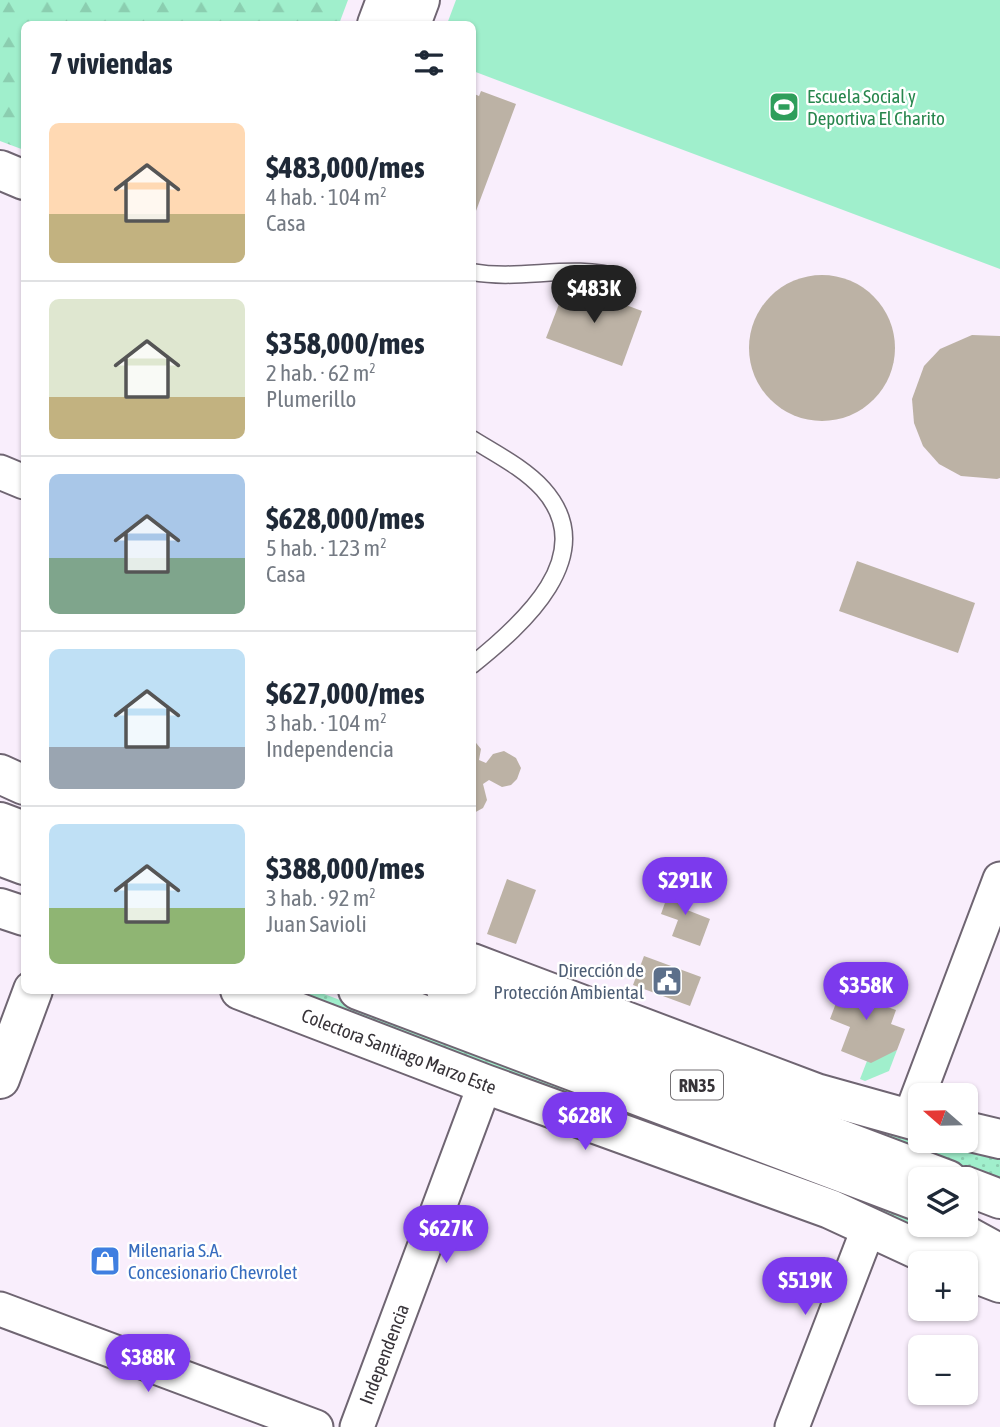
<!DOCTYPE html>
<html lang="es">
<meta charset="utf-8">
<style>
body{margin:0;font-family:"Asap Condensed",sans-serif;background:#f2f2f3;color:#1f2937;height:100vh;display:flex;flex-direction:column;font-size:26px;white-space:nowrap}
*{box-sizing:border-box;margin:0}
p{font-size:23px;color:#747a83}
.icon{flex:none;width:38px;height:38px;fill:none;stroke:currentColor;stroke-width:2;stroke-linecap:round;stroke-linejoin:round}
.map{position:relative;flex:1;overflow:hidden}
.drawer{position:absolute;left:21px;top:21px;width:455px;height:973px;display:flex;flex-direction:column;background:#fff;border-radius:10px;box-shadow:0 2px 5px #0004}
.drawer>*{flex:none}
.needle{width:46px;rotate:290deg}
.fabs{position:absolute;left:908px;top:1083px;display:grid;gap:14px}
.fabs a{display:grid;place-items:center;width:70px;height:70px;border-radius:10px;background:#fff;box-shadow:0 2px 5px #0004;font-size:35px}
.price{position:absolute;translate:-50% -60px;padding:0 16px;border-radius:24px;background:#7c3aed;color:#fff;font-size:23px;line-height:46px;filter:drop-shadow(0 2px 4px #0008)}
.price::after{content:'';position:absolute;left:50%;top:42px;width:21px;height:16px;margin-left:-10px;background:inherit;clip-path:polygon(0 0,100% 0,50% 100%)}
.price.selected{background:#222;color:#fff}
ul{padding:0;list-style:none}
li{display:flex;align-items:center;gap:21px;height:175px;padding:0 28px}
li+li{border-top:2px solid #e0e1e3}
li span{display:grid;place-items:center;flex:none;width:196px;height:140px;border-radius:10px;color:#555}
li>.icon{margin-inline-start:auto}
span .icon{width:84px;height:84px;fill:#fffc;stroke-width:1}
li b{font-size:30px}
h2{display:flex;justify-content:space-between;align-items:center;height:84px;padding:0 28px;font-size:30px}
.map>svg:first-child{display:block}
.grass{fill:url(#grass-dots)}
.forest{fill:url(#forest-firs)}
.garden{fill:#a0efcc}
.building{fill:#bcb2a5}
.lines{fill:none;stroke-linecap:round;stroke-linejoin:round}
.lane-casing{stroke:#6f6572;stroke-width:19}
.street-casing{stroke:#6f6572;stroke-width:37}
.secondary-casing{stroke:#6f6572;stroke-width:42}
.highway-casing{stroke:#6f6572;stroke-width:42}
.lane{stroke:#fff;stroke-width:16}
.street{stroke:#fff;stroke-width:33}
.secondary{stroke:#fff;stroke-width:38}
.highway{stroke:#fff;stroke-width:38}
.labels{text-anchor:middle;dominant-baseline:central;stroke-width:5;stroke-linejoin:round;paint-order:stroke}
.shield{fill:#fff;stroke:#747174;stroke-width:2}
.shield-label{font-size:18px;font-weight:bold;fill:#383439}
.leisure-label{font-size:19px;fill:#27864d;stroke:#fff;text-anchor:start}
.service-label{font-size:19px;fill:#4e5e75;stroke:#fff;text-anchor:end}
.street-label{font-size:19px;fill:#383439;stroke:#fff}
.shop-label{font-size:19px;fill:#366cbe;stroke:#fff;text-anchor:start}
</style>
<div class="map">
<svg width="1000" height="1427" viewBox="0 0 1000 1427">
<defs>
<pattern id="grass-dots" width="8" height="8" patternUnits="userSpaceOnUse" patternTransform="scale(1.75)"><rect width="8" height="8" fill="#a0efcc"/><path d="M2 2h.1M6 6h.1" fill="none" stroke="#8bceb0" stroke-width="1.8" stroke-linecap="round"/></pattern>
<pattern id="forest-firs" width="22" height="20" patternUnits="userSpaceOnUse" patternTransform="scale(1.75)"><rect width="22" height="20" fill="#a0efcc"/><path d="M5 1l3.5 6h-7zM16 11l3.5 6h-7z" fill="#8bceb0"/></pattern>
</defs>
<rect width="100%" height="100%" fill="#f9eefc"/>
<g class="grass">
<path d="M 473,986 L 920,1137 L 920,1141 L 940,1141 L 1000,1155 L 1000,1183 Z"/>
<path d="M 275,991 L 316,991 L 870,1198 L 977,1252 Z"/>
</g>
<path class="forest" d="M 0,0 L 348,0 L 339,24 L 24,24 L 24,150 L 0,141 Z"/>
<g class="garden">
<path d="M 456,0 L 1000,0 L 1000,269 L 473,71 L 472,24 L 447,24 Z"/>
<path d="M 897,1050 L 889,1071 L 865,1081 L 860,1079 L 867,1061 Z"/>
</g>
<g class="building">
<path d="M 481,91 L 516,104 L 473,219 L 472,93 L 479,96 Z"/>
<circle cx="822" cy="348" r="73"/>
<path d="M 567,283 L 642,311 L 622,366 L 546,338 Z"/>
<path d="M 972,335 L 1000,336 L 1000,478 L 997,479 L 961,476 L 939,464 L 923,446 L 914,423 L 912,399 L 924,366 L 940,349 Z"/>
<path d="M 857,561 L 975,603 L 958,653 L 839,611 Z"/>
<path d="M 472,738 L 481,749 L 479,760 L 486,763 L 493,754 L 504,751 L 516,758 L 521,768 L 517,779 L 511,785 L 502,787 L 489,780 L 483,784 L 487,800 L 483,808 L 472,814 Z"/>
<path d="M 507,879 L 536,890 L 516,944 L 487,934 Z"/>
<path d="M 672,883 L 689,890 L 682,908 L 710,919 L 700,946 L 672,936 L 678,920 L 661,914 Z"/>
<path d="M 644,956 L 701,977 L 690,1006 L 633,985 Z"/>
<path d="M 847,974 L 873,984 L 867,1000 L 896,1010 L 891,1024 L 905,1029 L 897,1050 L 871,1063 L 841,1051 L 850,1027 L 830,1019 Z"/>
</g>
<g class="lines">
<g class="lane-casing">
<g id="lane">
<path d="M 472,272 C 522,281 572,263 621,278"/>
<path d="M 472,439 C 496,454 524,468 543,489 C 602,555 522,625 472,665"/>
</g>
</g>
<g class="street-casing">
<g id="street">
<path d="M 0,472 L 24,482"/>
<path d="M 909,1120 L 1000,879"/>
<path d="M 0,1309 L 316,1427"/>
<path d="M 357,1427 L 485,1084"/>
<path d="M 792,1427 L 869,1227"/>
</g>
</g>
<g class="secondary-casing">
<g id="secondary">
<path d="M 377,24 L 386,0"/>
<path d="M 411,24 L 420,0"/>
<path d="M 0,170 L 24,180"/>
<path d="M 0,774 L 24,785"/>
<path d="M 0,908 L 24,916"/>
<path d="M 472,963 L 816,1093 L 920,1122"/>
<path d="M 240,990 L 485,1084 L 830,1209 L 949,1264"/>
<path d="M 0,1079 L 33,990"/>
<path d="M 966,1131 L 1000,1139"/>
<path d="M 966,1270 L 1000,1283"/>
</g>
</g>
<g class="highway-casing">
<g id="highway">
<path d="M 0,822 L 24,831"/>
<path d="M 0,856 L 24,865"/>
<path d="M 358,990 L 920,1202"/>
<path d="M 446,990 L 948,1180"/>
<path d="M 966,1186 L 1000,1199"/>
<path d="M 947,1225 L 1000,1254"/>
</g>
</g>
<use href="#lane" class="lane"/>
<use href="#street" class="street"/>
<use href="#secondary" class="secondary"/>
<use href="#highway" class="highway"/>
</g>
<defs>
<g id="stadium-square" transform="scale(1.575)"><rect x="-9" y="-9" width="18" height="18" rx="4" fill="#2e9e5b" stroke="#fff"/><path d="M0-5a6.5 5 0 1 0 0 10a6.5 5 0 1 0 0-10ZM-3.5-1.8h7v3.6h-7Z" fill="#fff"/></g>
<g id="civic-square" transform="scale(1.575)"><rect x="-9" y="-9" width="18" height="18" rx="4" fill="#5c6f8a" stroke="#fff"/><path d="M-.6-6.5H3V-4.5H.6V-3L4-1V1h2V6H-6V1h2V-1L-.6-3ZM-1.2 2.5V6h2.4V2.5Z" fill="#fff"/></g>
<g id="shop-square" transform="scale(1.575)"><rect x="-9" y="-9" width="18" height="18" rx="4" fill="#3f7fe0" stroke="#fff"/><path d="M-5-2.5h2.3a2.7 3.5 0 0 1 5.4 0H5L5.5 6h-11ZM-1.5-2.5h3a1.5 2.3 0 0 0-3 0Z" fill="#fff"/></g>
</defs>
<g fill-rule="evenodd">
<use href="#stadium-square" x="784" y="107"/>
<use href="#civic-square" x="667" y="981"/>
<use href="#shop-square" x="105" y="1261"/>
</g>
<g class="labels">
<rect class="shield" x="671" y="1070.5" width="52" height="29" rx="5"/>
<g class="shield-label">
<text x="697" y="1085">RN35</text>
</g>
<g class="leisure-label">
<text x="807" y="96">Escuela Social y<tspan x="807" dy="22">Deportiva El Charito</tspan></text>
</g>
<g class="service-label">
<text x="644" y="970">Dirección de<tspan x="644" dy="22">Protección Ambiental</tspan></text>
</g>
<g class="street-label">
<text transform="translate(399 1051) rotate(21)">Colectora Santiago Marzo Este</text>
<text transform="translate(384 1354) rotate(-69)">Independencia</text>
</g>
<g class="shop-label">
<text x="128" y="1250">Milenaria S.A.<tspan x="128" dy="22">Concesionario Chevrolet</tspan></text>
</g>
</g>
</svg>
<div class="fabs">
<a><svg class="needle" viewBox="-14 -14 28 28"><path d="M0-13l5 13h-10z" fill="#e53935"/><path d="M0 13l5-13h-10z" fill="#747a83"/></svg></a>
<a><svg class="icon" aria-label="layers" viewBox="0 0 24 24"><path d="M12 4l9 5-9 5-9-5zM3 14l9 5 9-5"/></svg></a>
<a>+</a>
<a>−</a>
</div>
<b class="price selected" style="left:594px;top:325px">$483K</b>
<b class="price" style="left:685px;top:917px">$291K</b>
<b class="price" style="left:866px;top:1022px">$358K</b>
<b class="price" style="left:585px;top:1152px">$628K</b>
<b class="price" style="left:446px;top:1265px">$627K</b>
<b class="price" style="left:805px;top:1317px">$519K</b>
<b class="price" style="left:148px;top:1394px">$388K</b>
<section class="drawer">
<h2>7 viviendas<svg class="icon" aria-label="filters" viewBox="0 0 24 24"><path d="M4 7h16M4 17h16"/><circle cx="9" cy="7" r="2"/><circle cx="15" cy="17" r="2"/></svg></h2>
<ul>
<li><span style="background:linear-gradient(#ffd9b3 65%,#c2b280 0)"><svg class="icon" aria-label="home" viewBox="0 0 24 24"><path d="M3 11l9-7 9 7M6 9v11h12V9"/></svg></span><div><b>$483,000/mes</b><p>4 hab. · 104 m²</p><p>Casa</p></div></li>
<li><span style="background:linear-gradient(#dfe7d0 70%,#c2b280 0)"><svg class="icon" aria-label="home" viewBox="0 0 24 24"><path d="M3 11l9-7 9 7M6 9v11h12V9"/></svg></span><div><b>$358,000/mes</b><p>2 hab. · 62 m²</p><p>Plumerillo</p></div></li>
<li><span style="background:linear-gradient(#a9c7e8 60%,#7fa58c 0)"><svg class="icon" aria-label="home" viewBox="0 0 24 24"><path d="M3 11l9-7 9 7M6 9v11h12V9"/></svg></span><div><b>$628,000/mes</b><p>5 hab. · 123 m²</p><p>Casa</p></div></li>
<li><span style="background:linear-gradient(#bfe0f5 70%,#9aa5b1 0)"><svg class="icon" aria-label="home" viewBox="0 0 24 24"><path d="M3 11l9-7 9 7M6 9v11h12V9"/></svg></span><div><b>$627,000/mes</b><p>3 hab. · 104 m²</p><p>Independencia</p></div></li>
<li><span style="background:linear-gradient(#bfe0f5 60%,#8fb573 0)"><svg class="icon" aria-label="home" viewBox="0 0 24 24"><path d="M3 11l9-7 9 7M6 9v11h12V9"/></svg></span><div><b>$388,000/mes</b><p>3 hab. · 92 m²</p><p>Juan Savioli</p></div></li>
</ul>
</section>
</div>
